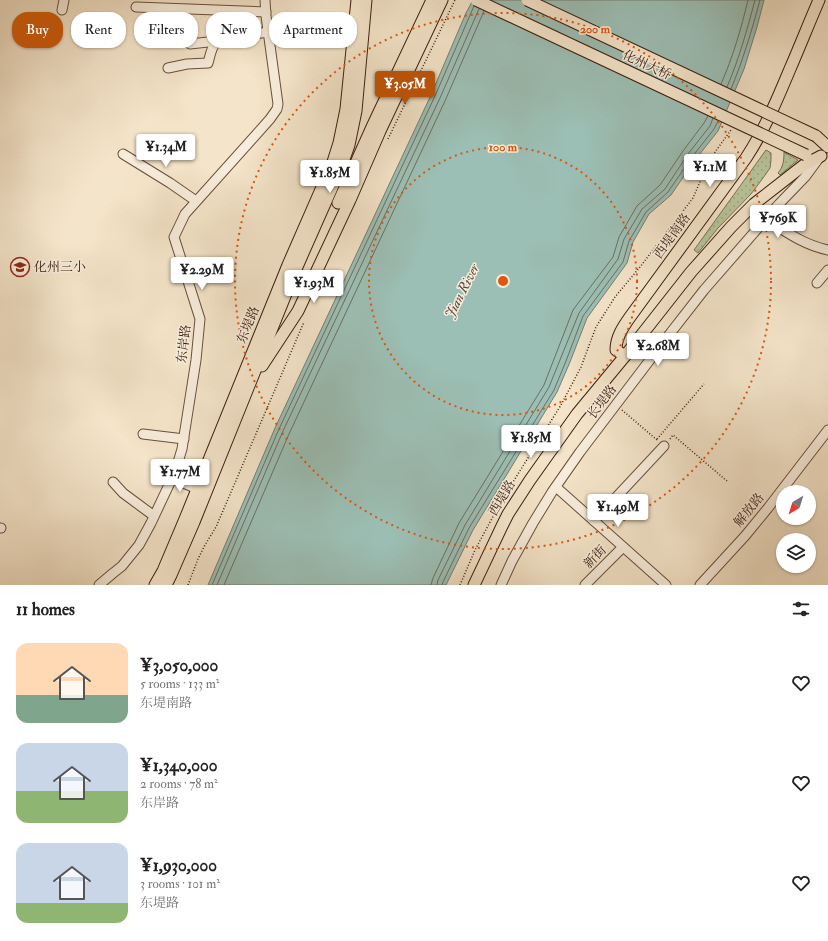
<!DOCTYPE html>
<meta charset="utf-8">
<style>
body{margin:0;font-family:"IM FELL Double Pica","Noto Serif SC",serif;background:#f2f2f2;color:#222;height:100vh;display:flex;flex-direction:column;font-size:15px;white-space:nowrap}
*{box-sizing:border-box;margin:0}
p{font-size:13px;color:#767676}
.icon{flex:none;width:22px;height:22px;fill:none;stroke:currentColor;stroke-width:2;stroke-linecap:round;stroke-linejoin:round}
.map{position:relative;height:585px;overflow:hidden}
.drawer{display:flex;flex-direction:column;background:#fff;flex:1}
.drawer>*{flex:none}
.banner{position:absolute;left:12px;top:12px;width:400px;height:36px;display:flex;gap:8px}
.needle{width:26px;rotate:218deg}
.tools{position:absolute;left:776px;top:485px;display:grid;gap:8px}
.tools a{display:grid;place-items:center;width:40px;height:40px;border-radius:50%;background:#fff;box-shadow:0 1px 3px #0004;font-size:20px}
.price{position:absolute;translate:-50% -34px;padding:0 9px;border-radius:4px;background:#fff;color:#222;font-size:13px;line-height:26px;filter:drop-shadow(0 1px 2px #0008)}
.price::after{content:'';position:absolute;left:50%;top:24px;width:12px;height:9px;margin-left:-6px;background:inherit;clip-path:polygon(0 0,100% 0,50% 100%)}
.price.active{background:#b45309;color:#fff}
ul{padding:0;list-style:none}
li{display:flex;align-items:center;gap:12px;height:100px;padding:0 16px}
li span{display:grid;place-items:center;flex:none;width:112px;height:80px;border-radius:12px;color:#555}
li>.icon{margin-inline-start:auto}
span .icon{width:48px;height:48px;fill:#fffc;stroke-width:1}
li b{font-size:17px}
h2{display:flex;justify-content:space-between;align-items:center;height:48px;padding:0 16px;font-size:17px}
.pill{padding:0 14px;border-radius:16px;background:#fff;box-shadow:0 1px 3px #0004;font-size:14px;line-height:36px}
.pill.active{background:#b45309;color:#fff}
.map>svg:first-child{display:block}
.green{fill:url(#green-dots);stroke:#797154}
.water{fill:#9cbfb5;stroke:#757e72}
.lines{fill:none;stroke-linecap:round;stroke-linejoin:round}
.shore{stroke:#6c6e61;stroke-width:1}
.minor-casing{stroke:#694f3c;stroke-width:11}
.major-casing{stroke:#3b1d0d;stroke-width:13}
.path{stroke:#3b1d0d;stroke-width:1.5;stroke-dasharray:1 2;stroke-linecap:butt}
.minor{stroke:#f8eddc;stroke-width:9}
.major{stroke:#f4e4c9;stroke-width:11}
.major-bridge-casing{stroke:#3b1d0d;stroke-width:13;stroke-linecap:butt}
.major-bridge{stroke:#f4e4c9;stroke-width:11}
.ring{fill:none;stroke:#df560c;stroke-width:2;stroke-dasharray:2 4}
.labels{text-anchor:middle;dominant-baseline:central;stroke-width:3;stroke-linejoin:round;paint-order:stroke}
.street-label{font-size:13px;fill:#3b1d0d;stroke:#f8eddc}
.poi-label{font-size:13px;fill:#3b1d0d;stroke:#f8eddc;text-anchor:start}
.water-label{font-size:14px;font-style:italic;fill:#584e3f;stroke:#f8eddc}
.centre{fill:#df560c;stroke:#f8eddc;stroke-width:2}
.ring-label{font-size:12px;text-anchor:middle;font-weight:bold;fill:#df560c;stroke:#f8eddc;stroke-width:3;stroke-linejoin:round;paint-order:stroke}
</style>
<div class="map">
<svg width="828" height="585" viewBox="0 0 828 585">
<defs>
<pattern id="green-dots" width="8" height="8" patternUnits="userSpaceOnUse"><rect width="8" height="8" fill="#b7c59a"/><path d="M2 2h.1M6 6h.1" fill="none" stroke="#9ea984" stroke-width="1.8" stroke-linecap="round"/></pattern>
</defs>
<rect width="100%" height="100%" fill="#f4e4c9"/>
<filter id="stains"><feTurbulence type="fractalNoise" baseFrequency=".005" numOctaves="4"/><feColorMatrix values="0 0 0 0 .2 0 0 0 0 .09 0 0 0 0 .02 0 0 0 .5 -.17"/></filter>
<radialGradient id="worn" r=".72"><stop offset=".6" stop-color="#630" stop-opacity="0"/><stop offset="1" stop-color="#630" stop-opacity=".3"/></radialGradient>
<g class="green">
<path d="M 766,150 L 771,153 L 771,160 L 770,168 L 763,178 L 751,194 L 718,228 L 698,253 L 694,250 Z"/>
<path d="M 784,152 L 798,160 L 780,175 L 778,173 C 783,167 784,161 784,152 Z"/>
</g>
<path class="water" d="M 473,0 L 764,0 L 757,27 L 744,69 L 718,131 L 695,160 L 671,195 L 649,214 L 633,242 L 627,263 L 587,318 L 570,362 L 557,392 L 473,530 L 446,585 L 208,585 L 275,428 L 431,95 L 466,13 Z"/>
<g class="lines">
<g class="shore">
<path d="M 721,84 C 733,57 741,29 748,0"/>
<path d="M 727,87 C 739,59 747,30 755,0"/>
<path d="M 731,89 C 743,60 752,30 760,0"/>
<path d="M 212,585 L 279,429 L 435,96 L 474,6"/>
<path d="M 217,585 L 283,431 L 440,98 L 479,9"/>
<path d="M 224,585 L 289,434 L 445,101 L 484,11"/>
<path d="M 431,585 L 433,578 L 459,523 L 544,385 L 573,310 L 613,257 L 619,237 L 637,206 L 660,185 L 683,151 L 704,123 L 708,116"/>
<path d="M 437,585 L 438,580 L 465,525 L 549,387 L 579,313 L 618,259 L 624,239 L 642,209 L 665,189 L 688,154 L 710,126 L 713,118"/>
<path d="M 442,585 L 443,582 L 469,528 L 554,390 L 566,361 L 583,316 L 623,262 L 629,241 L 646,212 L 668,192 L 692,157 L 714,129 L 718,121"/>
</g>
<g class="minor-casing">
<g id="minor">
<path d="M 136,7 L 266,12"/>
<path d="M 62,10 L 64,0"/>
<path d="M 190,44 L 217,41"/>
<path d="M 168,68 L 187,64 L 208,63 C 210,56 211,48 216,42 C 222,35 258,34 268,32"/>
<path d="M 123,154 L 170,183 L 196,201"/>
<path d="M 766,219 C 786,232 804,245 828,250"/>
<path d="M 817,283 L 828,270"/>
<path d="M 143,434 L 184,439"/>
<path d="M 172,478 L 197,489"/>
<path d="M 113,482 L 123,493 L 154,516"/>
<path d="M 556,487 L 666,585"/>
<path d="M 594,521 L 664,446"/>
<path d="M 0,528 L 1,528"/>
<path d="M 99,585 L 112,574 L 122,566 L 139,545 L 151,523 L 175,472 L 182,449 L 196,360 L 200,319 L 174,237 L 185,214 L 270,119 L 277,109 L 278,104 L 266,16 L 265,0"/>
<path d="M 501,585 L 512,561 L 533,523 L 552,492 L 580,452 L 665,340 L 704,290 L 779,204 L 805,177 L 819,158"/>
<path d="M 585,585 L 623,547"/>
<path d="M 700,585 L 745,536 L 768,508 L 828,430"/>
</g>
</g>
<g class="major-casing">
<g id="major">
<path d="M 816,136 L 828,147"/>
<path d="M 338,203 L 372,127 L 432,0"/>
<path d="M 625,356 L 616,350 C 616,337 623,327 630,317 L 746,158 C 765,129 777,100 790,69 C 800,46 809,23 819,0"/>
<path d="M 262,366 L 298,311 L 350,200 L 380,131 L 442,0"/>
<path d="M 155,585 L 163,571 L 185,519 L 288,265 L 333,162 L 339,143 L 346,109 L 357,0"/>
<path d="M 166,585 L 171,575 L 194,522 L 296,269 L 342,165 L 349,145 L 356,111 L 366,0"/>
<path d="M 474,585 L 502,526 L 508,514 L 530,480 L 577,414 L 625,356 L 691,272 L 731,227 L 754,204 L 804,165 L 821,156"/>
</g>
</g>
<g class="path">
<path d="M 388,139 L 455,0"/>
<path d="M 622,410 L 657,440"/>
<path d="M 657,439 L 704,384"/>
<path d="M 670,439 L 673,435 L 727,481"/>
<path d="M 188,585 L 198,559 L 205,545 L 216,527 L 304,322"/>
<path d="M 460,585 L 475,550 L 503,498 L 561,405 L 581,367 L 596,327 L 615,297 L 640,267 L 693,198 L 702,177 L 715,152 L 731,130"/>
</g>
<use href="#minor" class="minor"/>
<use href="#major" class="major"/>
<g class="major-bridge-casing">
<g id="major-bridge">
<path d="M 476,0 L 806,155"/>
<path d="M 527,0 L 816,136"/>
</g>
</g>
<use href="#major-bridge" class="major-bridge"/>
</g>
<g class="ring">
<circle cx="503" cy="281" r="134"/>
<circle cx="503" cy="281" r="268"/>
</g>
<defs>
<g id="school-ring" transform="scale(1)"><circle r="9.5" fill="#f8eddc" stroke="#8f2418" stroke-width="1.5"/><path d="M0-5L7-2L0 1L-7-2ZM-4 1L0 2.5L4 1V4Q0 6-4 4Z" fill="#8f2418"/></g>
</defs>
<g fill-rule="evenodd">
<use href="#school-ring" x="20" y="267"/>
</g>
<g class="labels">
<g class="street-label">
<text transform="translate(647 65) rotate(25)">化州大桥</text>
<text transform="translate(672 236) rotate(-54)">西堤南路</text>
<text transform="translate(248 325) rotate(-68)">东堤路</text>
<text transform="translate(184 344) rotate(-83)">东岸路</text>
<text transform="translate(602 402) rotate(-53)">长堤路</text>
<text transform="translate(502 498) rotate(-59)">西堤路</text>
<text transform="translate(749 510) rotate(-51)">解放路</text>
<text transform="translate(595 557) rotate(-45)">新街</text>
</g>
<g class="poi-label">
<text x="34" y="267">化州三小</text>
</g>
<g class="water-label">
<text transform="translate(462 291) rotate(-63)">Jian River</text>
</g>
</g>
<circle cx="503" cy="281" r="6" class="centre"/>
<g class="ring-label">
<text x="595" y="33">200 m</text>
<text x="503" y="151">100 m</text>
</g>
<rect width="100%" height="100%" filter="url(#stains)"/>
<rect width="100%" height="100%" fill="url(#worn)"/>
</svg>
<div class="tools">
<a><svg class="needle" viewBox="-14 -14 28 28"><path d="M0-13l5 13h-10z" fill="#e53935"/><path d="M0 13l5-13h-10z" fill="#767676"/></svg></a>
<a><svg class="icon" aria-label="layers" viewBox="0 0 24 24"><path d="M12 4l9 5-9 5-9-5zM3 14l9 5 9-5"/></svg></a>
</div>
<b class="price active" style="left:405px;top:105px">¥3.05M</b>
<b class="price" style="left:166px;top:168px">¥1.34M</b>
<b class="price" style="left:710px;top:188px">¥1.1M</b>
<b class="price" style="left:330px;top:194px">¥1.85M</b>
<b class="price" style="left:778px;top:239px">¥769K</b>
<b class="price" style="left:202px;top:291px">¥2.29M</b>
<b class="price" style="left:314px;top:304px">¥1.93M</b>
<b class="price" style="left:658px;top:367px">¥2.68M</b>
<b class="price" style="left:531px;top:459px">¥1.85M</b>
<b class="price" style="left:180px;top:493px">¥1.77M</b>
<b class="price" style="left:618px;top:528px">¥1.49M</b>
<div class="banner">
<a class="pill active">Buy</a>
<a class="pill">Rent</a>
<a class="pill">Filters</a>
<a class="pill">New</a>
<a class="pill">Apartment</a>
</div>
</div>
<section class="drawer">
<h2>11 homes<svg class="icon" aria-label="filters" viewBox="0 0 24 24"><path d="M4 7h16M4 17h16"/><circle cx="9" cy="7" r="2"/><circle cx="15" cy="17" r="2"/></svg></h2>
<ul>
<li><span style="background:linear-gradient(#ffd9b3 65%,#7fa58c 0)"><svg class="icon" aria-label="home" viewBox="0 0 24 24"><path d="M3 11l9-7 9 7M6 9v11h12V9"/></svg></span><div><b>¥3,050,000</b><p>5 rooms · 133 m²</p><p>东堤南路</p></div><svg class="icon" aria-label="heart" viewBox="0 0 24 24"><path d="M12 20l-8-8c-3-5 5-10 8-4 3-6 11-1 8 4z"/></svg></li>
<li><span style="background:linear-gradient(#c9d6e8 60%,#8fb573 0)"><svg class="icon" aria-label="home" viewBox="0 0 24 24"><path d="M3 11l9-7 9 7M6 9v11h12V9"/></svg></span><div><b>¥1,340,000</b><p>2 rooms · 78 m²</p><p>东岸路</p></div><svg class="icon" aria-label="heart" viewBox="0 0 24 24"><path d="M12 20l-8-8c-3-5 5-10 8-4 3-6 11-1 8 4z"/></svg></li>
<li><span style="background:linear-gradient(#c9d6e8 75%,#8fb573 0)"><svg class="icon" aria-label="home" viewBox="0 0 24 24"><path d="M3 11l9-7 9 7M6 9v11h12V9"/></svg></span><div><b>¥1,930,000</b><p>3 rooms · 101 m²</p><p>东堤路</p></div><svg class="icon" aria-label="heart" viewBox="0 0 24 24"><path d="M12 20l-8-8c-3-5 5-10 8-4 3-6 11-1 8 4z"/></svg></li>
</ul>
</section>
